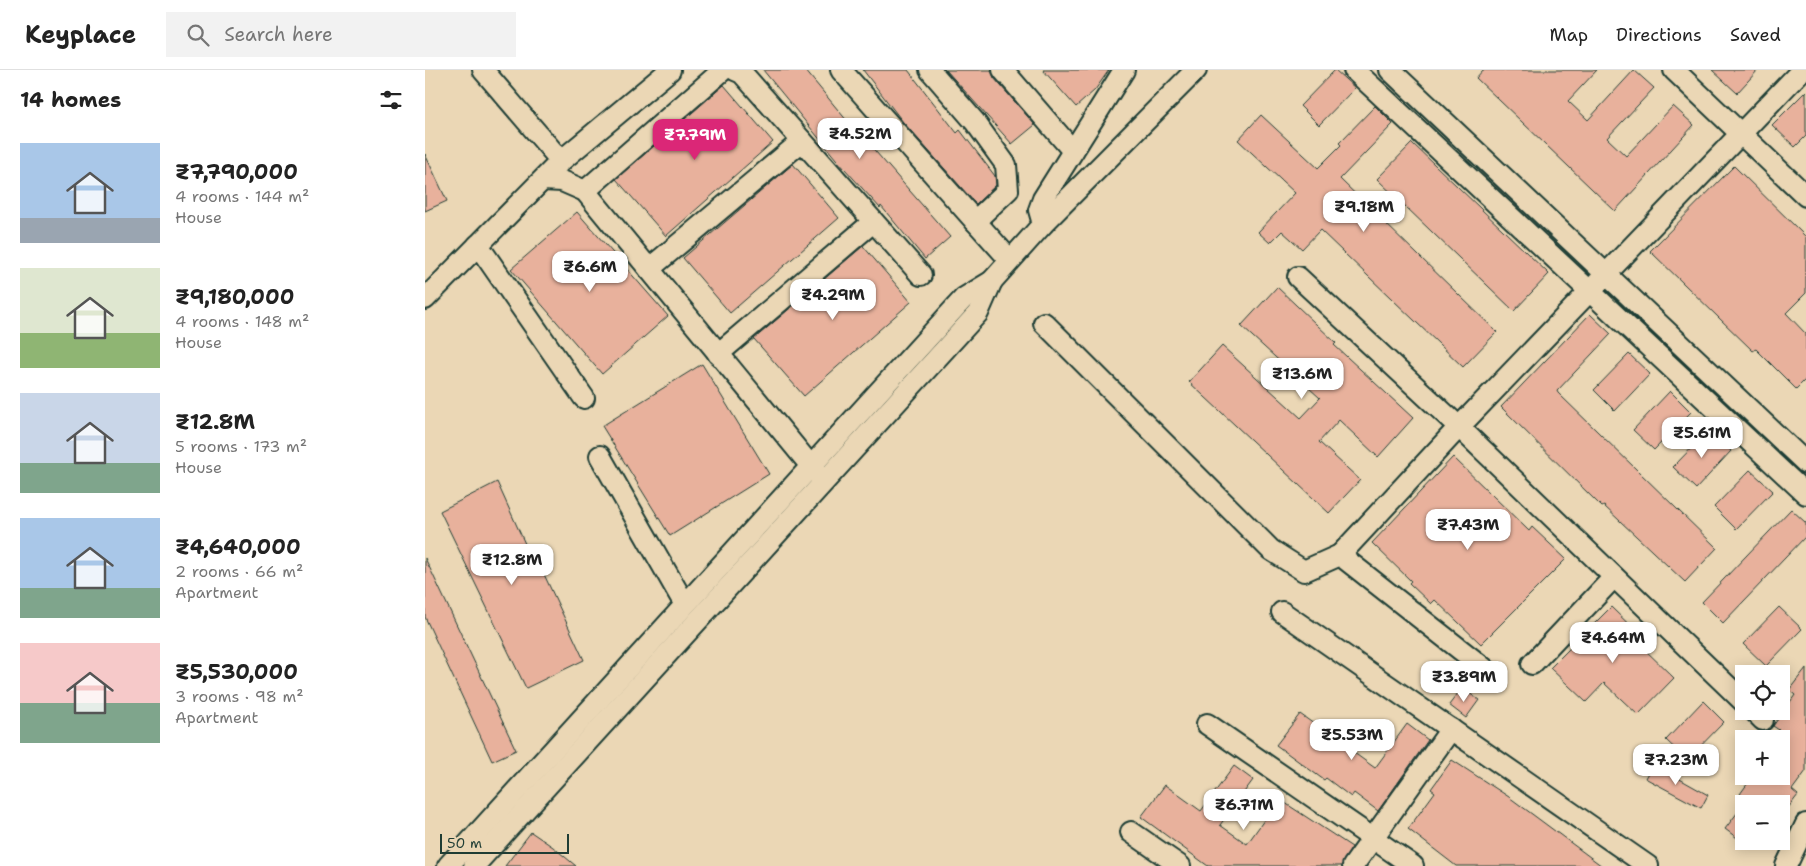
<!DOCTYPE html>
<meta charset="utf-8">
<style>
body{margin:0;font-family:"Shantell Sans",sans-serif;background:#f2f2f2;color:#222;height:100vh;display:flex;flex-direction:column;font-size:19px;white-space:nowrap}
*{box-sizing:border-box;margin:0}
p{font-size:16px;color:#767676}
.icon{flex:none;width:28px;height:28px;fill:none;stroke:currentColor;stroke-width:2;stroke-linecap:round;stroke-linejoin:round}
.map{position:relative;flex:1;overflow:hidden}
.side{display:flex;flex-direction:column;background:#fff;width:425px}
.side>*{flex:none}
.tools{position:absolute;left:1310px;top:595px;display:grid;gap:10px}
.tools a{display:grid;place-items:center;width:55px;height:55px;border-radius:0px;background:#fff;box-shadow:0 2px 12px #0003;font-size:25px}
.scale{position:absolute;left:15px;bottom:12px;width:129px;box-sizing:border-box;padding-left:5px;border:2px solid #1f3d34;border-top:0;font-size:14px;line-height:18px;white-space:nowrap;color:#1f3d34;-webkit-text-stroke:4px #ebd7b5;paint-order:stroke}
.price{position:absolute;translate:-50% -42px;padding:0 11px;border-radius:10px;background:#fff;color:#222;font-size:16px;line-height:32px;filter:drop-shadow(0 1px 2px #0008)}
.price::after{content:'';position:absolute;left:50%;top:30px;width:15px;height:11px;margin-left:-8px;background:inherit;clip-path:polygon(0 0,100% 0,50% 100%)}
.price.current{background:#db2777;color:#fff}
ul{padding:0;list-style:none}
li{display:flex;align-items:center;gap:15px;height:125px;padding:0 20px}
li span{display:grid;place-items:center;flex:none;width:140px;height:100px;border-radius:0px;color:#555}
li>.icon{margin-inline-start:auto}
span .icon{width:60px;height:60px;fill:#fffc;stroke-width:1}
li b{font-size:21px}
h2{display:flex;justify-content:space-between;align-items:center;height:60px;padding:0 20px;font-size:21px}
header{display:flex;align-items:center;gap:30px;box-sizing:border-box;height:70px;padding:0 25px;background:#fff;border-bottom:1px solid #e0e0e0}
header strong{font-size:24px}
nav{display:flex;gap:28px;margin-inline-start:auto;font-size:18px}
.search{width:350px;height:45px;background:#f2f2f2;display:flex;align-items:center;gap:12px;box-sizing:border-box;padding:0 18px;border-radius:0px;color:#767676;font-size:19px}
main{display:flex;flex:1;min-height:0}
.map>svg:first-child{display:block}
.building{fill:#e8b19c;stroke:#1f3d34}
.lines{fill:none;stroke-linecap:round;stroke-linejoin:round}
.minor-casing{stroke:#1f3d34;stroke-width:24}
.minor{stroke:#ebd7b5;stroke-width:20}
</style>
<header>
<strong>Keyplace</strong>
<div class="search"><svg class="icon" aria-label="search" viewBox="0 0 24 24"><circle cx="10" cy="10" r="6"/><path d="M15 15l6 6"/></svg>Search here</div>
<nav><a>Map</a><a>Directions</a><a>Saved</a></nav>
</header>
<main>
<section class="side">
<h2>14 homes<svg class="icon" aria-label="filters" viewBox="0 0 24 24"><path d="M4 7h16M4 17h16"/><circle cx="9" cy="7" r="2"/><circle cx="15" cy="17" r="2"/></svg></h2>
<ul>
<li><span style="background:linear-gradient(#a9c7e8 75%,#9aa5b1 0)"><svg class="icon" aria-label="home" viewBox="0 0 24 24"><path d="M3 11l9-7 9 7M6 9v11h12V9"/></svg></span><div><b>₹7,790,000</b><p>4 rooms · 144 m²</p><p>House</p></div></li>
<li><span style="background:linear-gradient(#dfe7d0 65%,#8fb573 0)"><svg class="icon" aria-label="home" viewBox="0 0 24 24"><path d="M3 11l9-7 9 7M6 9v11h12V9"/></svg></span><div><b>₹9,180,000</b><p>4 rooms · 148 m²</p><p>House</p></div></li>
<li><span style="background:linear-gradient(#c9d6e8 70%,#7fa58c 0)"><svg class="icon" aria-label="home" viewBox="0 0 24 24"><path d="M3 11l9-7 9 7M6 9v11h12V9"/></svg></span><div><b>₹12.8M</b><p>5 rooms · 173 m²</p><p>House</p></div></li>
<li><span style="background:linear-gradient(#a9c7e8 70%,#7fa58c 0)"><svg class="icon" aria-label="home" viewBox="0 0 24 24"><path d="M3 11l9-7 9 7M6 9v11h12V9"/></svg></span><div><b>₹4,640,000</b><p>2 rooms · 66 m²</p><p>Apartment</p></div></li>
<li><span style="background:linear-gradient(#f6c9c9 60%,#7fa58c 0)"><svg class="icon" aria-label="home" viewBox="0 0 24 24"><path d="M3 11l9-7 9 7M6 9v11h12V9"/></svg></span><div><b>₹5,530,000</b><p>3 rooms · 98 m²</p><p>Apartment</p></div></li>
</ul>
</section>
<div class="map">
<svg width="1381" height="796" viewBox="0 0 1381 796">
<rect width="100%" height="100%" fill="#ebd7b5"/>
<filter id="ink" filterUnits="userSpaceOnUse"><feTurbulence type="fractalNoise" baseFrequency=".02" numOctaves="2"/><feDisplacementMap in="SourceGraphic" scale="10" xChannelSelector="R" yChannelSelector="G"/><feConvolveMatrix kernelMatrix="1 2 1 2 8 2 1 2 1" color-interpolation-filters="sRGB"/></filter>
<g filter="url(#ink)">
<g class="building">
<path d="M 338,0 L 380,0 L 442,75 L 444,74 L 525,167 L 500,189 L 456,136 L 455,138 L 411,89 Z"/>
<path d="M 438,0 L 483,0 L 532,63 L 535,60 L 570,106 L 571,115 L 551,134 L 478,52 Z"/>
<path d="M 521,0 L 566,0 L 569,8 L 610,55 L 587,74 Z"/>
<path d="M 618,0 L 684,0 L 670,20 L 651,37 Z"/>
<path d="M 910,0 L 930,18 L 894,55 L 875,36 Z"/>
<path d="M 1058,0 L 1172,0 L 1143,31 L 1163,50 L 1209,0 L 1229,18 L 1182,68 L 1201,86 L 1248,36 L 1269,55 L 1190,141 L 1051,8 Z"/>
<path d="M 1287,0 L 1333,0 L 1312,23 Z"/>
<path d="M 299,15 L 348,72 L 241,166 L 191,109 Z"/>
<path d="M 1381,21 L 1381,66 L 1370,77 L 1347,55 Z"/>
<path d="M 950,36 L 968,54 L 915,109 L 1072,262 L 1038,297 L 895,160 L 877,179 L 857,161 L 845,173 L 833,162 L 870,123 L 813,70 L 836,45 L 893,98 L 916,75 L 914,73 Z"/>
<path d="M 987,73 L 1124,204 L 1089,241 L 952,109 Z"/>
<path d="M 0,84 L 22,131 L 0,141 Z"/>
<path d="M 368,94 L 414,148 L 305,243 L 258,188 Z"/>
<path d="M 1309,96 L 1381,167 L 1381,223 L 1361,243 L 1381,264 L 1381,309 L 1371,319 L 1331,279 L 1328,281 L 1225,181 Z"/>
<path d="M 152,142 L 243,246 L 177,304 L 86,199 Z"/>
<path d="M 438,176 L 486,232 L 379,326 L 329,269 Z"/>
<path d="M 852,217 L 911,273 L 909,275 L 988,348 L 953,387 L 914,350 L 894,372 L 935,410 L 904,443 L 764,312 L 797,276 L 876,348 L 895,328 L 816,256 Z"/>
<path d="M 1165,244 L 1186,264 L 1132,321 L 1133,323 L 1292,478 L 1260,512 L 1179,436 L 1177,437 L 1076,337 Z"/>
<path d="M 1204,284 L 1225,304 L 1190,341 L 1169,320 Z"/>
<path d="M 277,294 L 344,404 L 245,466 L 177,356 Z"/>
<path d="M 1245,321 L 1266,342 L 1229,380 L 1208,360 Z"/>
<path d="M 1284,360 L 1306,381 L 1271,419 L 1248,397 Z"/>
<path d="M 1028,387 L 1104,461 L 1107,457 L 1141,489 L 1056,574 L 1010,530 L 1006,534 L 984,513 L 986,511 L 947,473 Z"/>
<path d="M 1325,400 L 1348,421 L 1311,459 L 1289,437 Z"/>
<path d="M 72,412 L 106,487 L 110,485 L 159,590 L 101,618 L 15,441 Z"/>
<path d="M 1366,439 L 1381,453 L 1381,466 L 1298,553 L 1277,532 Z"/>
<path d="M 0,488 L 91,680 L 67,691 L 0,547 Z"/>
<path d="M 1186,537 L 1221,571 L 1216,576 L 1249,608 L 1213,645 L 1179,613 L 1161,632 L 1125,598 Z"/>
<path d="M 1354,537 L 1377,559 L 1341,596 L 1318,574 Z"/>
<path d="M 1381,598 L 1381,701 L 1367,720 L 1373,725 L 1356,747 L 1356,734 L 1329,734 L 1315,724 L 1328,706 L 1356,706 L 1356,669 L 1347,669 L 1354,660 L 1348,656 L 1370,625 L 1364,620 Z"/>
<path d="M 1037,618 L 1054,630 L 1041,648 L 1024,635 Z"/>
<path d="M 1278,631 L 1299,652 L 1262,690 L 1241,670 Z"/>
<path d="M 875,644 L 950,698 L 982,654 L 1003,670 L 953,741 L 929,723 L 926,727 L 901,708 L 899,710 L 851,675 Z"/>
<path d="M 1027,690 L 1084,727 L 1177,796 L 1031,796 L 983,759 L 1010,722 L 1006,719 Z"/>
<path d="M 1228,694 L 1283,725 L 1276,738 L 1220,708 Z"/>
<path d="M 809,696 L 828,710 L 795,755 L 822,774 L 854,729 L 927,777 L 916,796 L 783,796 L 716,747 L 740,715 L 776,741 Z"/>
<path d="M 1319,734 L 1319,773 L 1300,759 Z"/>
<path d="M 106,762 L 128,777 L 151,796 L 80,796 Z"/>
</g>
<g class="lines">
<g class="minor-casing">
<g id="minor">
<path d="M 58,0 L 136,91"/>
<path d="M 310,0 L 317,3 L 496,205"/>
<path d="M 416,0 L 550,151"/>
<path d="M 505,0 L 550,52 L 581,95 L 583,120 L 550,151 L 585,190"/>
<path d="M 578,0 L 648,81"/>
<path d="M 929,0 L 1381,424"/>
<path d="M 965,0 L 1381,393"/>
<path d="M 1249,0 L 1381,126"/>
<path d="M 118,110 L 137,111 L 160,121 L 394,406"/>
<path d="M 160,121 L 298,0"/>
<path d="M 618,154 L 614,140 L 618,129 L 699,0"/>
<path d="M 53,175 L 159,328"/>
<path d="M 224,199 L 377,71"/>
<path d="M 873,207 L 1034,357 L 1319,632"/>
<path d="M 0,229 L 136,91 L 245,0"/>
<path d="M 619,253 L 846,480 L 879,501 L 915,485 L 1060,599"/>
<path d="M 293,284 L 448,152"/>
<path d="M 175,386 L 259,533"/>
<path d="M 915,485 L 1034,357 L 1377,0"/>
<path d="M 857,542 L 1223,796"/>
<path d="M 1107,594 L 1189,507"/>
<path d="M 1329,641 L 1338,650"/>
<path d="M 782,654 L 988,796"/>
<path d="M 706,762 L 755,796"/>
<path d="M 23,796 L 539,228 L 567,211 L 618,154 L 771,0"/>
<path d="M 49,796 L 553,243 L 567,211"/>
<path d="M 928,796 L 1026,659"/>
<path d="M 1361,796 L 1381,754"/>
</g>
</g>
<use href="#minor" class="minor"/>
</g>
</g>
</svg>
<div class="tools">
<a><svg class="icon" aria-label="locate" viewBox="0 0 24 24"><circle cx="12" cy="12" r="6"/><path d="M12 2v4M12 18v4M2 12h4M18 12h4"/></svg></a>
<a>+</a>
<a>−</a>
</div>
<div class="scale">50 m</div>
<b class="price" style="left:435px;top:90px">₹4.52M</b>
<b class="price current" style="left:270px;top:91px">₹7.79M</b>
<b class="price" style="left:939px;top:163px">₹9.18M</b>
<b class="price" style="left:165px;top:223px">₹6.6M</b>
<b class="price" style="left:408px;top:251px">₹4.29M</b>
<b class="price" style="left:877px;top:330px">₹13.6M</b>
<b class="price" style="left:1277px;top:389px">₹5.61M</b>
<b class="price" style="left:1043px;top:481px">₹7.43M</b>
<b class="price" style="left:87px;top:516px">₹12.8M</b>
<b class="price" style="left:1188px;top:594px">₹4.64M</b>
<b class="price" style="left:1039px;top:633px">₹3.89M</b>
<b class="price" style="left:927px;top:691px">₹5.53M</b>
<b class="price" style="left:1251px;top:716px">₹7.23M</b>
<b class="price" style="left:819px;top:761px">₹6.71M</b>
</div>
</main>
